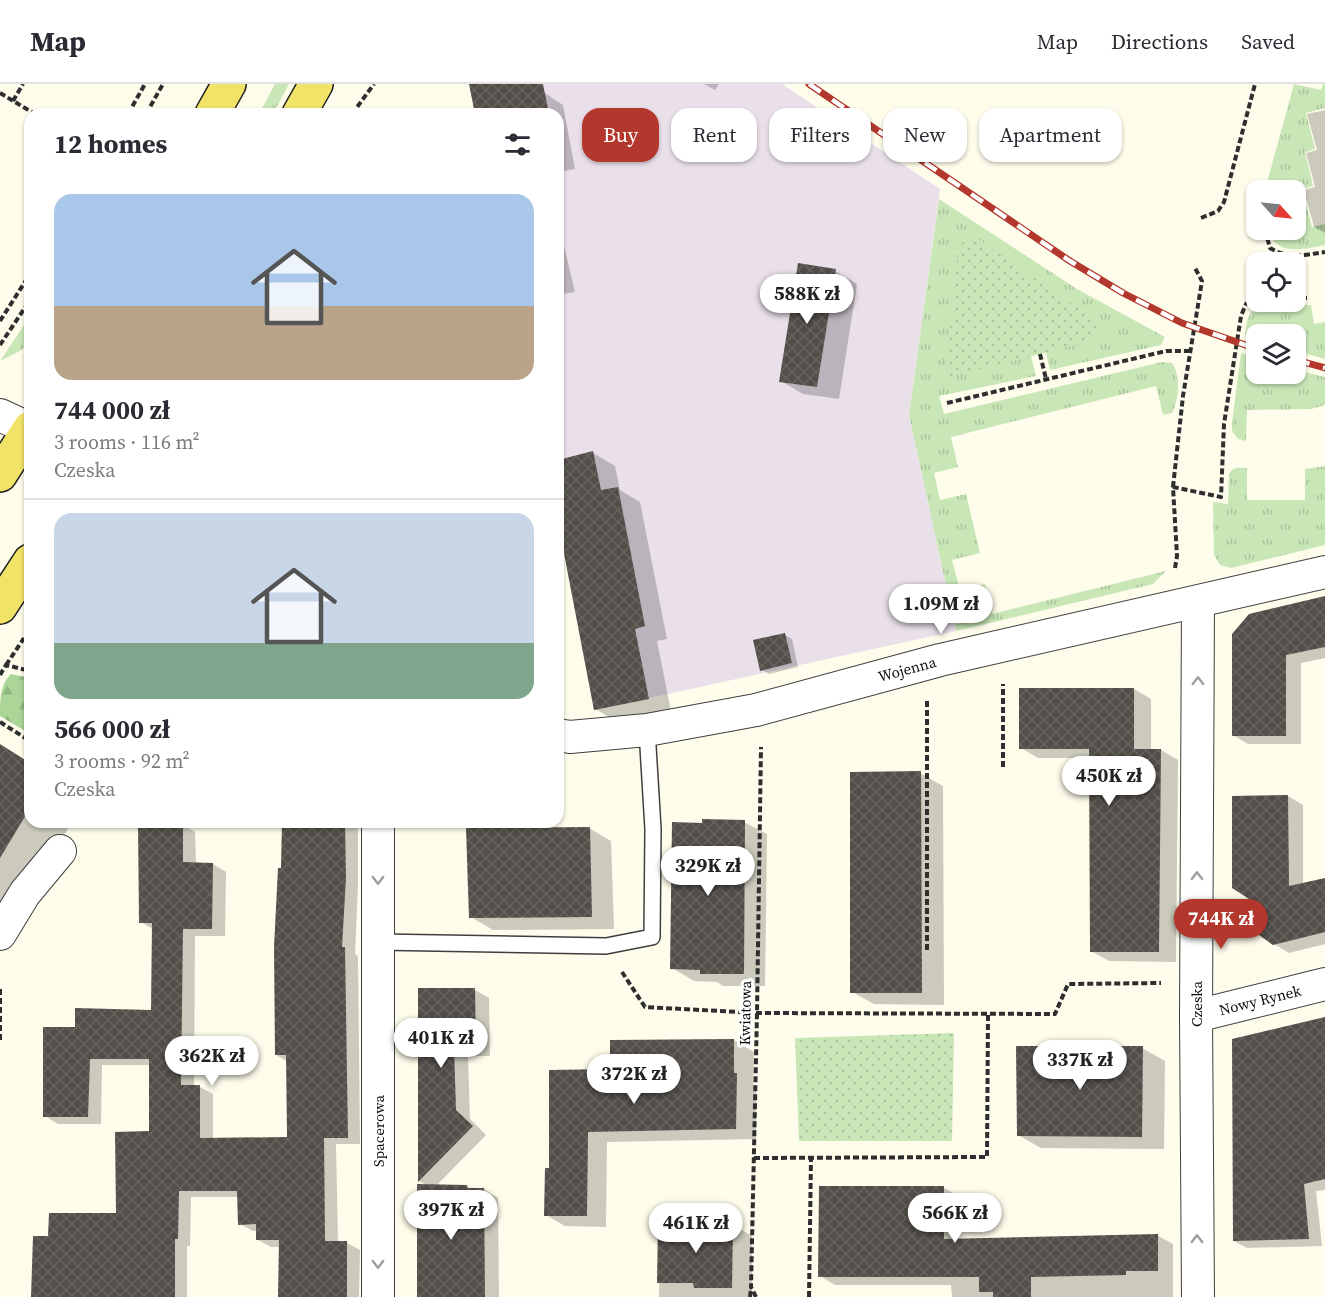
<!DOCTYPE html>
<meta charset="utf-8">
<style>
body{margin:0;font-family:"Source Serif 4",serif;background:#f7f7f7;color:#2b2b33;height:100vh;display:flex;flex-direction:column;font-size:22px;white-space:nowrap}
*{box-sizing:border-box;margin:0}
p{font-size:20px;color:#7c7c81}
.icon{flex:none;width:33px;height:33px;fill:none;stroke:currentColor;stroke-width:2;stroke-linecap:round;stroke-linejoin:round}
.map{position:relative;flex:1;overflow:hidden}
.panel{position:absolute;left:24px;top:24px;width:540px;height:720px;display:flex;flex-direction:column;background:#fff;border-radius:18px;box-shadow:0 2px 4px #0004}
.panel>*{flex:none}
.guide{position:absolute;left:582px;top:24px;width:570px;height:54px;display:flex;gap:12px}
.needle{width:39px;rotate:117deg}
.fabs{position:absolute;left:1246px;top:96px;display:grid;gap:12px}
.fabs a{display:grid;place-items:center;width:60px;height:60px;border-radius:12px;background:#fff;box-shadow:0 2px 4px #0004;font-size:30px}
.price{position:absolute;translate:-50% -51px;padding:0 14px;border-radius:21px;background:#fff;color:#222;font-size:20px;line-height:39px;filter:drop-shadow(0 2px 3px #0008)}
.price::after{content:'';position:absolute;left:50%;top:36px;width:18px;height:14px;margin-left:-9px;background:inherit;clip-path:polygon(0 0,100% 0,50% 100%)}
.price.active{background:#b3372c;color:#fff}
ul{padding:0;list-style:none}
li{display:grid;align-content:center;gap:12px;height:318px;padding:0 30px}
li+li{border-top:2px solid #e1e1e2}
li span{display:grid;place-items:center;height:186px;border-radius:18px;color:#555}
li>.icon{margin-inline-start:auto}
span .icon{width:108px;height:108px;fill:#fffc;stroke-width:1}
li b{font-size:26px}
h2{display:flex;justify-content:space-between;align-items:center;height:72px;padding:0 30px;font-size:26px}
.tag{padding:0 21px;border-radius:18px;background:#fff;box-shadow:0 2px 4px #0004;font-size:21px;line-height:54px}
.tag.active{background:#b3372c;color:#fff}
header{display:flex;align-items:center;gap:36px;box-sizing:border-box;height:84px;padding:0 30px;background:#fff;border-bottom:2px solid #e1e1e2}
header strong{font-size:28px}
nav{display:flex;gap:33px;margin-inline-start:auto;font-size:21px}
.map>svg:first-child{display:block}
.industrial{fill:#eae0ea}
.grass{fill:url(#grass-tufts)}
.forest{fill:url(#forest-firs)}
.park{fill:url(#park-dots)}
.shadow{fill:#0003}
.building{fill:url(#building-cross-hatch)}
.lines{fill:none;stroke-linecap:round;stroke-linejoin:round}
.service-casing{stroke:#3f3f3f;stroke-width:18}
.minor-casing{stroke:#3f3f3f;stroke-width:34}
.primary-casing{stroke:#1d1d1d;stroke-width:36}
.path{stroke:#2e2e2e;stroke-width:4;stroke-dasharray:6 3;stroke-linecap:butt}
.service{stroke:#fff;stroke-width:15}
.minor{stroke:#fff;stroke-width:32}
.primary{stroke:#f1e268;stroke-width:33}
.rail-casing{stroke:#b3372c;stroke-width:7}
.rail{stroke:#fff;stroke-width:4.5;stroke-dasharray:14;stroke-linecap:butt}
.oneway{stroke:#9e9e9e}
.labels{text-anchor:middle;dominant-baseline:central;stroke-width:6;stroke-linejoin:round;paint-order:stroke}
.street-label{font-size:15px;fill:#0c0c0c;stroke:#fff}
</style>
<header>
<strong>Map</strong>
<nav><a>Map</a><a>Directions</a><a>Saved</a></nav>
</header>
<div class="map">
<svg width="1325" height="1213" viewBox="0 0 1325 1213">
<defs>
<pattern id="grass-tufts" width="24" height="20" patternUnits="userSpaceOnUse" patternTransform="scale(1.5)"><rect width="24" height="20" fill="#c9e6b7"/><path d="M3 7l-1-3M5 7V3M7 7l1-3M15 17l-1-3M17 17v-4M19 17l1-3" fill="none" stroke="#abc49c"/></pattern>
<pattern id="forest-firs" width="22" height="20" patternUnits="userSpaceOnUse" patternTransform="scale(1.5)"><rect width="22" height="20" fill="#abd697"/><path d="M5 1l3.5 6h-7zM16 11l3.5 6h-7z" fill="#92b681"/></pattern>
<pattern id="park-dots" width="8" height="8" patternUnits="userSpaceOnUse" patternTransform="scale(1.5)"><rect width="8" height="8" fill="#c9e6b7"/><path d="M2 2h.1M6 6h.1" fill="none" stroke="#abc49c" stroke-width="1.8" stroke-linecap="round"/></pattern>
<pattern id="building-cross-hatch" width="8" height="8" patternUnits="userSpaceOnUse" patternTransform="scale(1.5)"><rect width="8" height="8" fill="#534e49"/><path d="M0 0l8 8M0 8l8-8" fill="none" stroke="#67635f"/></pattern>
</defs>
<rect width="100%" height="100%" fill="#fefdeb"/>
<path class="industrial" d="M 469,0 L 782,0 L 940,105 L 909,331 L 956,547 L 594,626 L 558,438 L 558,30 L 475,30 Z"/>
<g class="grass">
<path d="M 275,0 L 289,0 L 273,30 L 259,30 Z"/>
<path d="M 1294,0 L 1321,6 L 1323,0 L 1325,0 L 1325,24 L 1306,29 L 1315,65 L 1305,68 L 1313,102 L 1302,105 L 1312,143 L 1325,140 L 1325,161 C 1305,165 1274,173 1270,146 L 1296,146 L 1296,106 L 1265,106 Z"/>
<path d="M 939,115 L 1077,205 L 1165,253 L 1161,261 L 1050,286 L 1046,268 L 1093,256 L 946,294 L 1031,272 L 1036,292 L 939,312 L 944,330 L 1162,278 L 1172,279 C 1181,292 1179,315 1172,329 L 1163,331 L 1156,302 L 951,353 L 958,383 L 934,389 L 940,416 L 966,410 L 980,469 L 952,476 L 960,506 L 985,500 L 992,530 L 1166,487 L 1153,500 L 956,547 L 909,331 Z"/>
<path d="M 1262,220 L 1311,221 L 1314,240 L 1325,238 L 1325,275 L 1296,267 L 1296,250 L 1257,250 L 1257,255 L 1245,251 C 1247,235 1247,229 1262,220 Z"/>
<path d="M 30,232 L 30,259 L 20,267 L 0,277 Z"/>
<path d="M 1241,269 L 1257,274 L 1257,290 L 1296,290 L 1296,286 L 1325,293 L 1325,321 L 1311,325 L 1247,326 L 1246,357 L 1238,355 L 1232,347 L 1232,339 Z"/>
<path d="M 1325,382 L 1325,461 L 1231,484 L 1220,481 L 1214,471 L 1213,418 L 1228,420 L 1229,390 C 1233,382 1240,384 1247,384 L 1247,416 L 1305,416 L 1305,385 Z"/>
</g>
<path class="forest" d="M 11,590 L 30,594 L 30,650 L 0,632 C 0,617 0,600 11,590 Z"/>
<g class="park">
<path d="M 976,154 L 1097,237 L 1094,256 L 945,294 L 959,160 Z"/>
<path d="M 954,949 L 952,1057 L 799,1057 L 795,954 Z"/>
</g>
<g class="shadow">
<path d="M 470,0 L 531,0 L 563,21 L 575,85 L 558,88 L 558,30 L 476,30 Z"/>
<path d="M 704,0 L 719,0 L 715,6 Z"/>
<path d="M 1325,26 L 1325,149 L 1314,143 L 1304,106 L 1315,103 L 1306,69 L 1317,66 L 1307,30 Z"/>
<path d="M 558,136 L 575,208 L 558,211 Z"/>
<path d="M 835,187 L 857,200 L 839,315 L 803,310 L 781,297 Z"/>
<path d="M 593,369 L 615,382 L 620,406 L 640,418 L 667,555 L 657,557 L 671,627 L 618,638 L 595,625 L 558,430 L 558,378 Z"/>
<path d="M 1325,514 L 1325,574 L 1301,579 L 1301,660 L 1248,660 L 1233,651 L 1234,551 Z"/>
<path d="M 785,551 L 792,555 L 798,583 L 769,590 L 762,586 Z"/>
<path d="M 1134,605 L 1151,615 L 1151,666 L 1161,666 L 1178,676 L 1176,878 L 1109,877 L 1091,867 L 1091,674 L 1038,674 L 1021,664 Z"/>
<path d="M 0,662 L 30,680 L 30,738 L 72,738 L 0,858 Z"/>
<path d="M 920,689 L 943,702 L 944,921 L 874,920 L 852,908 Z"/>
<path d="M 1288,712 L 1303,721 L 1303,800 L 1325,795 L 1325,860 L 1289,869 L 1274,860 Z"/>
<path d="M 284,738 L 358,738 L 358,802 L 355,870 L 358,872 L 360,1060 L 336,1060 L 338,1159 L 347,1159 L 360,1166 L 359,1213 L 280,1213 L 280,1163 L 271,1163 L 258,1156 L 258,1147 L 253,1147 L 240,1140 L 239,1113 L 191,1113 L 190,1162 L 187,1162 L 187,1213 L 32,1213 L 50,1153 L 117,1131 L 150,1049 L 151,981 L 102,981 L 101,1040 L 58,1040 L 45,1032 L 77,945 L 153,927 L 153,845 L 141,838 L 182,740 L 195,748 L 196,780 L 213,780 L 226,788 L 225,852 L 195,852 L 194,1003 L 200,1003 L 213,1010 L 213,1055 L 289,1055 L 287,977 L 276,971 Z"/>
<path d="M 744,738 L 767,750 L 765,902 L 723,902 L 717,898 L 694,897 L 672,884 L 703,740 Z"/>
<path d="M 589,744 L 611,757 L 614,845 L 493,846 L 471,833 Z"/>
<path d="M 419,905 L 475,906 L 489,914 L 490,972 L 468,972 L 470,1035 L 486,1051 L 436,1102 L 466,1103 L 471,1105 L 484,1105 L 498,1114 L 499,1213 L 418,1213 L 428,1102 L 419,1097 Z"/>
<path d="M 1325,934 L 1325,1106 L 1316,1107 L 1322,1162 L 1247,1164 L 1234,1157 Z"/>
<path d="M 734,956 L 754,968 L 753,1000 L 756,1002 L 756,1055 L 607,1058 L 606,1143 L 565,1142 L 546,1131 L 551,1086 L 611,987 L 611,958 Z"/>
<path d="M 1142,964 L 1165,977 L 1164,1065 L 1041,1064 L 1018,1051 Z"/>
<path d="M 944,1104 L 959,1112 L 958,1156 L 1158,1152 L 1173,1160 L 1173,1213 L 952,1213 L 951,1201 L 835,1201 L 820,1192 Z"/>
<path d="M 660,1140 L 732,1140 L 752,1152 L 752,1213 L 659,1213 Z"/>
</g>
<g class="building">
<path d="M 469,0 L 543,0 L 549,30 L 475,30 Z"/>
<path d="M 798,179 L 836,185 L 817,303 L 779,298 Z"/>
<path d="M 593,367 L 601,406 L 618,403 L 645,542 L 635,545 L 649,615 L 594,626 L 558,438 L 558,376 Z"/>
<path d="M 1325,512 L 1325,563 L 1286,571 L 1286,652 L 1232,652 L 1232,550 L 1249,530 Z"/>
<path d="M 785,549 L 792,579 L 760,587 L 753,556 Z"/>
<path d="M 1019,604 L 1134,604 L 1134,665 L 1161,665 L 1159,868 L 1090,868 L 1089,665 L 1019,665 Z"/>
<path d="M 0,660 L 30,679 L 30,724 L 0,774 Z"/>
<path d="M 921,687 L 922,909 L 850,909 L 850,688 Z"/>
<path d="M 1288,711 L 1289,802 L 1325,794 L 1325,848 L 1273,861 L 1249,844 L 1249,815 L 1232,804 L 1232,712 Z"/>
<path d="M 702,735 L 745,736 L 744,890 L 700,890 L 700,886 L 670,885 L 672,738 L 702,739 Z"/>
<path d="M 138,738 L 183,739 L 183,778 L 213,779 L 212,845 L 183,845 L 181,1001 L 200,1001 L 200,1054 L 287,1053 L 286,971 L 275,971 L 274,863 L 278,784 L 281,784 L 282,738 L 345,738 L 346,794 L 342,863 L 345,863 L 348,1054 L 324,1054 L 325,1157 L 347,1157 L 347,1213 L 278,1213 L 279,1156 L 256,1156 L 256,1140 L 238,1141 L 237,1107 L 179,1107 L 178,1155 L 175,1155 L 175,1213 L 31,1213 L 33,1152 L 48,1152 L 49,1129 L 116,1129 L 115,1048 L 149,1047 L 149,975 L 90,975 L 88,1033 L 43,1033 L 43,943 L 75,943 L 75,924 L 151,926 L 152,839 L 139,839 Z"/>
<path d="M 590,743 L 592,833 L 469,834 L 466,744 Z"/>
<path d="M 418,904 L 475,904 L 476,965 L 454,964 L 456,1026 L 473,1042 L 418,1098 Z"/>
<path d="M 1325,933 L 1325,1095 L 1304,1100 L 1309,1155 L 1233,1157 L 1232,955 Z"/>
<path d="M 734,955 L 734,989 L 737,989 L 736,1045 L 588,1048 L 587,1132 L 544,1132 L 545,1084 L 549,1084 L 549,986 L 610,985 L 610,956 Z"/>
<path d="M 1016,962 L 1143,962 L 1142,1053 L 1017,1052 Z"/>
<path d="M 417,1100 L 467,1101 L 468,1104 L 484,1104 L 485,1213 L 417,1213 Z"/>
<path d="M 819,1102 L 944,1102 L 944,1155 L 1158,1150 L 1158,1187 L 1126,1187 L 1126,1191 L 1031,1193 L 1031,1213 L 993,1213 L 993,1208 L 979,1208 L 979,1193 L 818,1193 Z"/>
<path d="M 658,1138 L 733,1139 L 732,1204 L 694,1204 L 693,1199 L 657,1199 Z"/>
</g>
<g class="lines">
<g class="service-casing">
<path id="service" d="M 378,858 L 606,862 L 652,853 L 653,745 L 647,646"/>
</g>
<g class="minor-casing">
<g id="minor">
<path d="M 0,331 L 30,345"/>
<path d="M 558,651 L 570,653 L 647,646 L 756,626 L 940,576 L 1325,488"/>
<path d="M 0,850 L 25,809 L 60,767"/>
<path d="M 1196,932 L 1325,900"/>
<path d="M 378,1213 L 378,738"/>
<path d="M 1198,1213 L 1196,932 L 1198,519"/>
</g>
</g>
<g class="primary-casing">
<g id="primary">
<path d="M 212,30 L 229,0"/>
<path d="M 299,30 L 316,0"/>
<path d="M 0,391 L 30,344"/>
<path d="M 0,523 L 30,477"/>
</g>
</g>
<g class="path">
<path d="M 0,9 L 35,30"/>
<path d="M 13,17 L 23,0"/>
<path d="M 128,30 L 145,0"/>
<path d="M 146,30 L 163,0"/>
<path d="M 352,30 L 374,0"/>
<path d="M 1201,134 L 1218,127 L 1224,118 L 1255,0"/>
<path d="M 1265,146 L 1270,164 C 1288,175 1305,171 1325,168"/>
<path d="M 1296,214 L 1307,214"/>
<path d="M 0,237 L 30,190"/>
<path d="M 0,261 L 30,216"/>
<path d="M 1040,270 L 1046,295"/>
<path d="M 947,319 L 1166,267 L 1190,267"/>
<path d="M 1173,403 L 1183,312 L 1202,197 L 1195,184"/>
<path d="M 1175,484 L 1177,472 L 1173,403 L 1221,413 L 1224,340 L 1241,232 L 1246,220 L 1257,213"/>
<path d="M 6,581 L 24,554"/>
<path d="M 0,591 L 6,581 L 30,587"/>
<path d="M 0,638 L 30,657"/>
<path d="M 1003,683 L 1003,600"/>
<path d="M 927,866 L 927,615"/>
<path d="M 622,888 L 645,923 L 757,929 L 1055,930 L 1068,900 L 1161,899"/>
<path d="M 0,956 L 0,904"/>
<path d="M 754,1074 L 987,1073 L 988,931"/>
<path d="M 750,1213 L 751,1204"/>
<path d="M 756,1213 L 751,1203 L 757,929 L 761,663"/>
<path d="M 809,1213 L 811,1074"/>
</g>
<use href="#service" class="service"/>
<use href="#minor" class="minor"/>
<use href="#primary" class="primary"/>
<g class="rail-casing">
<g id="rail">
<path d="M 809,0 L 1070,177 L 1123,209 L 1182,239 L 1257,265"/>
<path d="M 1296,276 L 1325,284"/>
</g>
</g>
<use href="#rail" class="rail"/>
</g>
<defs><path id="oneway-chevron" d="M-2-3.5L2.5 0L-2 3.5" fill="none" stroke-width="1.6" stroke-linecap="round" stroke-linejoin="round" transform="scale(1.5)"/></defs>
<g class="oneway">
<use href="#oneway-chevron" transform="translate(1198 597) rotate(-90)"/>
<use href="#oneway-chevron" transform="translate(1197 792) rotate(-90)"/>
<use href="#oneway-chevron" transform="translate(378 796) rotate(90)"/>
<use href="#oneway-chevron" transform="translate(1197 1155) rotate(-90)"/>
<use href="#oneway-chevron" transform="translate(378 1180) rotate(90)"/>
</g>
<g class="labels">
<g class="street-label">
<text transform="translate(907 585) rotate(-15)">Wojenna</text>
<text transform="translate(1260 916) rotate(-14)">Nowy Rynek</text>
<text transform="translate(1196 920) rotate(-90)">Czeska</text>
<text transform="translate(745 929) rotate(-89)">Kwiatowa</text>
<text transform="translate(378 1047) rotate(-90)">Spacerowa</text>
</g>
</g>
</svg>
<div class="fabs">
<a><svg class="needle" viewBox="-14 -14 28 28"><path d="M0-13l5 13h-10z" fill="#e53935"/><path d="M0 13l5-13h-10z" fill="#7c7c81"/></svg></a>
<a><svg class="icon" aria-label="locate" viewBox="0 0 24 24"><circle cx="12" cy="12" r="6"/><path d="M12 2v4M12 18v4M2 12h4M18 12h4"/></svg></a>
<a><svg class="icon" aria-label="layers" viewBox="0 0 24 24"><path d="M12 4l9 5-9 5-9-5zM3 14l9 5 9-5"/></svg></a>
</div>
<b class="price" style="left:807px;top:241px">588K zł</b>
<b class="price" style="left:941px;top:551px">1.09M zł</b>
<b class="price" style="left:1109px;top:723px">450K zł</b>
<b class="price" style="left:708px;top:813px">329K zł</b>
<b class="price active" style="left:1221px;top:866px">744K zł</b>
<b class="price" style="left:441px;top:985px">401K zł</b>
<b class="price" style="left:212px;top:1003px">362K zł</b>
<b class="price" style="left:1080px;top:1007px">337K zł</b>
<b class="price" style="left:634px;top:1021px">372K zł</b>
<b class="price" style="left:451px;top:1157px">397K zł</b>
<b class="price" style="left:955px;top:1160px">566K zł</b>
<b class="price" style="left:696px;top:1170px">461K zł</b>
<div class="guide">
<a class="tag active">Buy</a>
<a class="tag">Rent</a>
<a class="tag">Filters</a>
<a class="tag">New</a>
<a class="tag">Apartment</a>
</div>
<section class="panel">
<h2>12 homes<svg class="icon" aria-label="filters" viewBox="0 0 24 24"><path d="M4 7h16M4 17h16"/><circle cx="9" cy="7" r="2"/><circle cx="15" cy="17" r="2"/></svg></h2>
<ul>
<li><span style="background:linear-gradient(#a9c7e8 60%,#b9a48a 0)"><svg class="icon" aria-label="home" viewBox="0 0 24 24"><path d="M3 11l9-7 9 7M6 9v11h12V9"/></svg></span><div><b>744 000 zł</b><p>3 rooms · 116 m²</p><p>Czeska</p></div></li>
<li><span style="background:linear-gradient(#c9d6e8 70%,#7fa58c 0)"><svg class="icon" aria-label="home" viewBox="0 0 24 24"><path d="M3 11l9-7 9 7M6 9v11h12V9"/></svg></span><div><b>566 000 zł</b><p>3 rooms · 92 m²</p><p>Czeska</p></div></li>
</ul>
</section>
</div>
